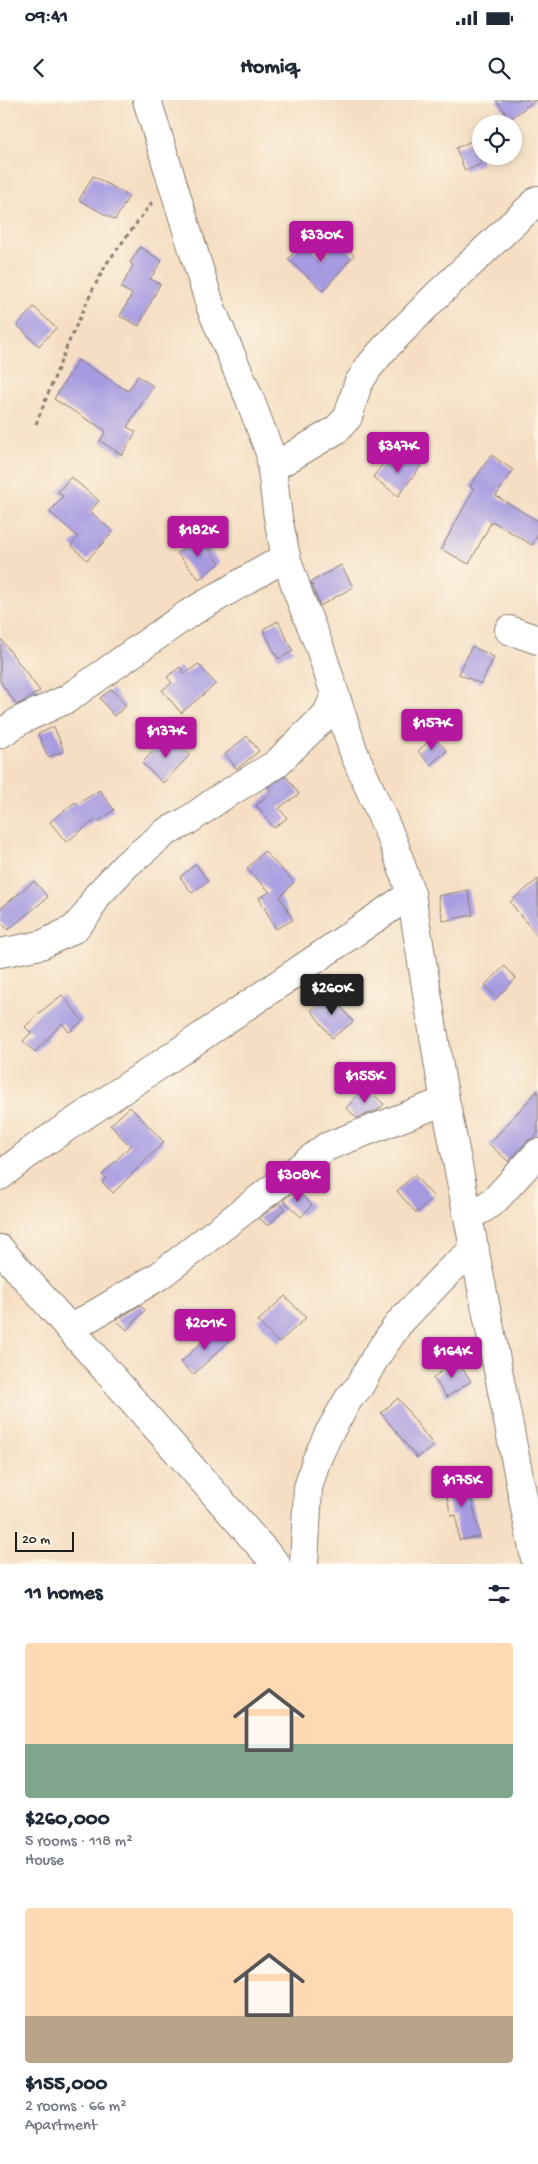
<!DOCTYPE html>
<meta charset="utf-8">
<style>
body{margin:0;font-family:"Gochi Hand",sans-serif;background:#f6f6f7;color:#1f2937;height:100vh;display:flex;flex-direction:column;font-size:19px;white-space:nowrap}
*{box-sizing:border-box;margin:0}
p{font-size:16px;color:#747a83}
.icon{flex:none;width:28px;height:28px;fill:none;stroke:currentColor;stroke-width:2;stroke-linecap:round;stroke-linejoin:round}
.map{position:relative;height:1464px;overflow:hidden}
.panel{display:flex;flex-direction:column;background:#fff;flex:1}
.panel>*{flex:none}
.tools{position:absolute;left:472px;top:15px;display:grid;gap:10px}
.tools a{display:grid;place-items:center;width:50px;height:50px;border-radius:50%;background:#fff;box-shadow:0 2px 8px #0003;font-size:25px}
.scale{position:absolute;left:15px;bottom:12px;width:59px;box-sizing:border-box;padding-left:5px;border:2px solid #1c1c1c;border-top:0;font-size:14px;line-height:18px;white-space:nowrap;color:#1c1c1c;-webkit-text-stroke:4px #fcf5e5;paint-order:stroke}
.price{position:absolute;translate:-50% -42px;padding:0 11px;border-radius:5px;background:#b5179e;color:#fff;font-size:16px;line-height:32px;filter:drop-shadow(0 1px 2px #0008)}
.price::after{content:'';position:absolute;left:50%;top:30px;width:15px;height:11px;margin-left:-8px;background:inherit;clip-path:polygon(0 0,100% 0,50% 100%)}
.price.active{background:#222;color:#fff}
ul{padding:0;list-style:none}
li{display:grid;align-content:center;gap:10px;height:265px;padding:0 25px}
li span{display:grid;place-items:center;height:155px;border-radius:5px;color:#555}
li>.icon{margin-inline-start:auto}
span .icon{width:90px;height:90px;fill:#fffc;stroke-width:1}
li b{font-size:21px}
h2{display:flex;justify-content:space-between;align-items:center;height:60px;padding:0 25px;font-size:21px}
.status{display:flex;justify-content:space-between;align-items:center;height:35px;padding:0 25px;background:#fff;direction:ltr}
.status svg{height:14px;fill:currentColor}
header{display:flex;justify-content:space-between;align-items:center;height:65px;padding:0 25px;background:#fff;font-size:22px;font-weight:700}
.map>svg:first-child{display:block}
.building{fill:#a69ae1}
.lines{fill:none;stroke-linecap:round;stroke-linejoin:round}
.minor-casing{stroke:#887d70;stroke-width:30}
.path{stroke:#887d70;stroke-width:3;stroke-dasharray:4 4;stroke-linecap:butt}
.minor{stroke:#fff;stroke-width:28}
</style>
<div class="status"><b>09:41</b><svg viewBox="0 0 49 12"><path d="M0 12V9h3v3zM5 12V6h3v6zM10 12V3h3v9zM15 12V0h3v12zM26 1h20v11H26zM47 4h2v5h-2z"/></svg></div>
<header><svg class="icon" aria-label="back" viewBox="0 0 24 24"><path d="M15 5l-7 7 7 7"/></svg>Homiq<svg class="icon" aria-label="search" viewBox="0 0 24 24"><circle cx="10" cy="10" r="6"/><path d="M15 15l6 6"/></svg></header>
<div class="map">
<svg width="538" height="1464" viewBox="0 0 538 1464">
<rect width="100%" height="100%" fill="#fcf5e5"/>
<filter id="ink" filterUnits="userSpaceOnUse"><feTurbulence type="fractalNoise" baseFrequency=".02" numOctaves="2"/><feDisplacementMap in="SourceGraphic" scale="10" xChannelSelector="R" yChannelSelector="G"/><feConvolveMatrix kernelMatrix="1 2 1 2 8 2 1 2 1" color-interpolation-filters="sRGB"/></filter>
<filter id="wash" filterUnits="userSpaceOnUse"><feTurbulence type="fractalNoise" baseFrequency=".0096" numOctaves="4" result="noise"/><feDisplacementMap in="SourceGraphic" scale="20" xChannelSelector="R" yChannelSelector="G"/><feGaussianBlur stdDeviation="1.12" result="paint"/><feColorMatrix in="noise" values="0 0 0 0 0 0 0 0 0 0 0 0 0 0 0 0 0 1.4 0 .05"/><feComposite in="paint" operator="in"/></filter>
<g filter="url(#wash)">
<rect width="100%" height="100%" fill="#f5dec3"/>
<g id="blocks">
<g class="building">
<path d="M 496,0 L 536,0 L 510,19 Z"/>
<path d="M 481,37 L 481,64 L 465,71 L 456,48 Z"/>
<path d="M 93,76 L 129,96 L 115,120 L 79,100 Z"/>
<path d="M 304,141 L 323,159 L 339,141 L 354,155 L 323,191 L 288,159 Z"/>
<path d="M 140,147 L 162,161 L 150,179 L 160,184 L 139,226 L 120,216 L 132,194 L 121,188 L 133,165 L 130,163 Z"/>
<path d="M 34,207 L 56,228 L 39,246 L 17,225 Z"/>
<path d="M 78,260 L 128,291 L 138,276 L 153,286 L 127,327 L 136,332 L 122,355 L 100,341 L 106,331 L 54,299 Z"/>
<path d="M 403,352 L 421,366 L 398,396 L 373,377 L 384,362 L 391,368 Z"/>
<path d="M 491,355 L 513,370 L 496,396 L 538,421 L 538,434 L 532,445 L 492,421 L 469,464 L 441,449 L 474,389 L 470,386 Z"/>
<path d="M 71,377 L 99,401 L 90,411 L 113,432 L 87,460 L 71,445 L 78,437 L 50,412 L 63,396 L 58,392 Z"/>
<path d="M 198,436 L 220,463 L 199,479 L 177,453 Z"/>
<path d="M 341,465 L 353,487 L 320,506 L 311,482 Z"/>
<path d="M 278,521 L 293,551 L 278,559 L 263,529 Z"/>
<path d="M 0,538 L 40,591 L 17,605 L 0,582 Z"/>
<path d="M 472,546 L 494,557 L 481,584 L 459,574 Z"/>
<path d="M 198,564 L 216,584 L 181,613 L 162,590 L 172,583 L 167,577 L 180,567 L 185,574 Z"/>
<path d="M 112,589 L 126,606 L 114,616 L 100,598 Z"/>
<path d="M 54,627 L 64,651 L 48,657 L 38,634 Z"/>
<path d="M 169,634 L 190,655 L 163,683 L 142,663 Z"/>
<path d="M 247,636 L 259,651 L 237,669 L 225,654 Z"/>
<path d="M 434,637 L 447,651 L 430,665 L 418,651 Z"/>
<path d="M 286,676 L 299,694 L 279,708 L 287,718 L 274,728 L 256,705 L 272,692 L 268,687 Z"/>
<path d="M 100,690 L 114,710 L 97,722 L 95,720 L 66,742 L 50,722 L 75,702 L 77,704 Z"/>
<path d="M 264,751 L 294,782 L 280,797 L 293,820 L 276,829 L 259,798 L 270,792 L 247,769 Z"/>
<path d="M 196,764 L 208,781 L 192,793 L 180,777 Z"/>
<path d="M 538,779 L 538,837 L 510,802 Z"/>
<path d="M 34,781 L 48,797 L 8,830 L 0,821 L 0,809 Z"/>
<path d="M 468,790 L 473,815 L 443,821 L 438,796 Z"/>
<path d="M 505,866 L 516,878 L 497,898 L 485,885 Z"/>
<path d="M 332,894 L 353,922 L 332,938 L 311,910 Z"/>
<path d="M 62,895 L 83,921 L 69,932 L 62,923 L 35,952 L 23,941 L 31,933 L 25,927 L 39,913 Z"/>
<path d="M 365,987 L 384,1004 L 378,1010 L 357,1018 L 346,1008 Z"/>
<path d="M 538,990 L 538,1034 L 526,1042 L 509,1062 L 489,1044 Z"/>
<path d="M 130,1007 L 164,1042 L 113,1093 L 102,1082 L 106,1078 L 102,1075 L 130,1046 L 110,1025 Z"/>
<path d="M 414,1075 L 434,1097 L 416,1113 L 397,1091 Z"/>
<path d="M 296,1090 L 312,1105 L 301,1117 L 283,1100 Z"/>
<path d="M 279,1103 L 285,1108 L 268,1126 L 259,1118 Z"/>
<path d="M 285,1196 L 306,1218 L 278,1243 L 258,1221 Z"/>
<path d="M 140,1205 L 145,1210 L 127,1230 L 116,1220 Z"/>
<path d="M 217,1227 L 229,1241 L 193,1275 L 181,1262 Z"/>
<path d="M 456,1259 L 471,1281 L 447,1297 L 433,1278 Z"/>
<path d="M 398,1298 L 434,1346 L 417,1358 L 381,1313 Z"/>
<path d="M 467,1378 L 480,1437 L 459,1440 L 456,1415 L 451,1416 L 444,1383 Z"/>
</g>
</g>
</g>
<g filter="url(#ink)">
<use href="#blocks" fill-opacity="0" stroke="#887d70" stroke-width="1"/>
<g class="lines">
<g class="minor-casing">
<g id="minor">
<path d="M 147,0 L 211,208 L 249,297 L 270,353 L 278,418 L 286,457 L 299,496 L 320,548 L 354,653 L 394,744 L 411,794 L 441,979 L 536,1464"/>
<path d="M 272,368 L 336,330 L 348,317 L 358,284 L 368,268 L 384,249 L 436,196 L 538,100"/>
<path d="M 509,530 L 538,540"/>
<path d="M 0,634 L 21,620 L 67,599 L 188,514 L 286,457"/>
<path d="M 0,853 L 41,845 L 74,829 L 87,814 L 97,796 L 126,765 L 166,732 L 186,722 L 220,698 L 276,664 L 327,614 L 335,595"/>
<path d="M 0,1076 L 34,1049 L 164,962 L 411,794"/>
<path d="M 468,1112 L 481,1110 L 495,1100 L 538,1053"/>
<path d="M 0,1149 L 276,1464"/>
<path d="M 70,1229 L 159,1176 L 326,1047 L 445,1001"/>
<path d="M 304,1464 L 308,1388 L 316,1361 L 329,1333 L 349,1298 L 359,1287 L 375,1258 L 399,1223 L 448,1172 L 475,1149"/>
</g>
</g>
<path class="path" d="M 36,324 L 67,246 L 93,189 L 107,163 L 153,101"/>
<use href="#minor" class="minor"/>
</g>
</g>
</svg>
<div class="tools">
<a><svg class="icon" aria-label="locate" viewBox="0 0 24 24"><circle cx="12" cy="12" r="6"/><path d="M12 2v4M12 18v4M2 12h4M18 12h4"/></svg></a>
</div>
<div class="scale">20 m</div>
<b class="price" style="left:321px;top:163px">$330K</b>
<b class="price" style="left:398px;top:374px">$347K</b>
<b class="price" style="left:198px;top:458px">$182K</b>
<b class="price" style="left:432px;top:651px">$157K</b>
<b class="price" style="left:166px;top:659px">$137K</b>
<b class="price active" style="left:332px;top:916px">$260K</b>
<b class="price" style="left:365px;top:1004px">$155K</b>
<b class="price" style="left:298px;top:1103px">$308K</b>
<b class="price" style="left:205px;top:1251px">$201K</b>
<b class="price" style="left:452px;top:1279px">$164K</b>
<b class="price" style="left:462px;top:1408px">$175K</b>
</div>
<section class="panel">
<h2>11 homes<svg class="icon" aria-label="filters" viewBox="0 0 24 24"><path d="M4 7h16M4 17h16"/><circle cx="9" cy="7" r="2"/><circle cx="15" cy="17" r="2"/></svg></h2>
<ul>
<li><span style="background:linear-gradient(#ffd9b3 65%,#7fa58c 0)"><svg class="icon" aria-label="home" viewBox="0 0 24 24"><path d="M3 11l9-7 9 7M6 9v11h12V9"/></svg></span><div><b>$260,000</b><p>5 rooms · 118 m²</p><p>House</p></div></li>
<li><span style="background:linear-gradient(#ffd9b3 70%,#b9a48a 0)"><svg class="icon" aria-label="home" viewBox="0 0 24 24"><path d="M3 11l9-7 9 7M6 9v11h12V9"/></svg></span><div><b>$155,000</b><p>2 rooms · 66 m²</p><p>Apartment</p></div></li>
</ul>
</section>
